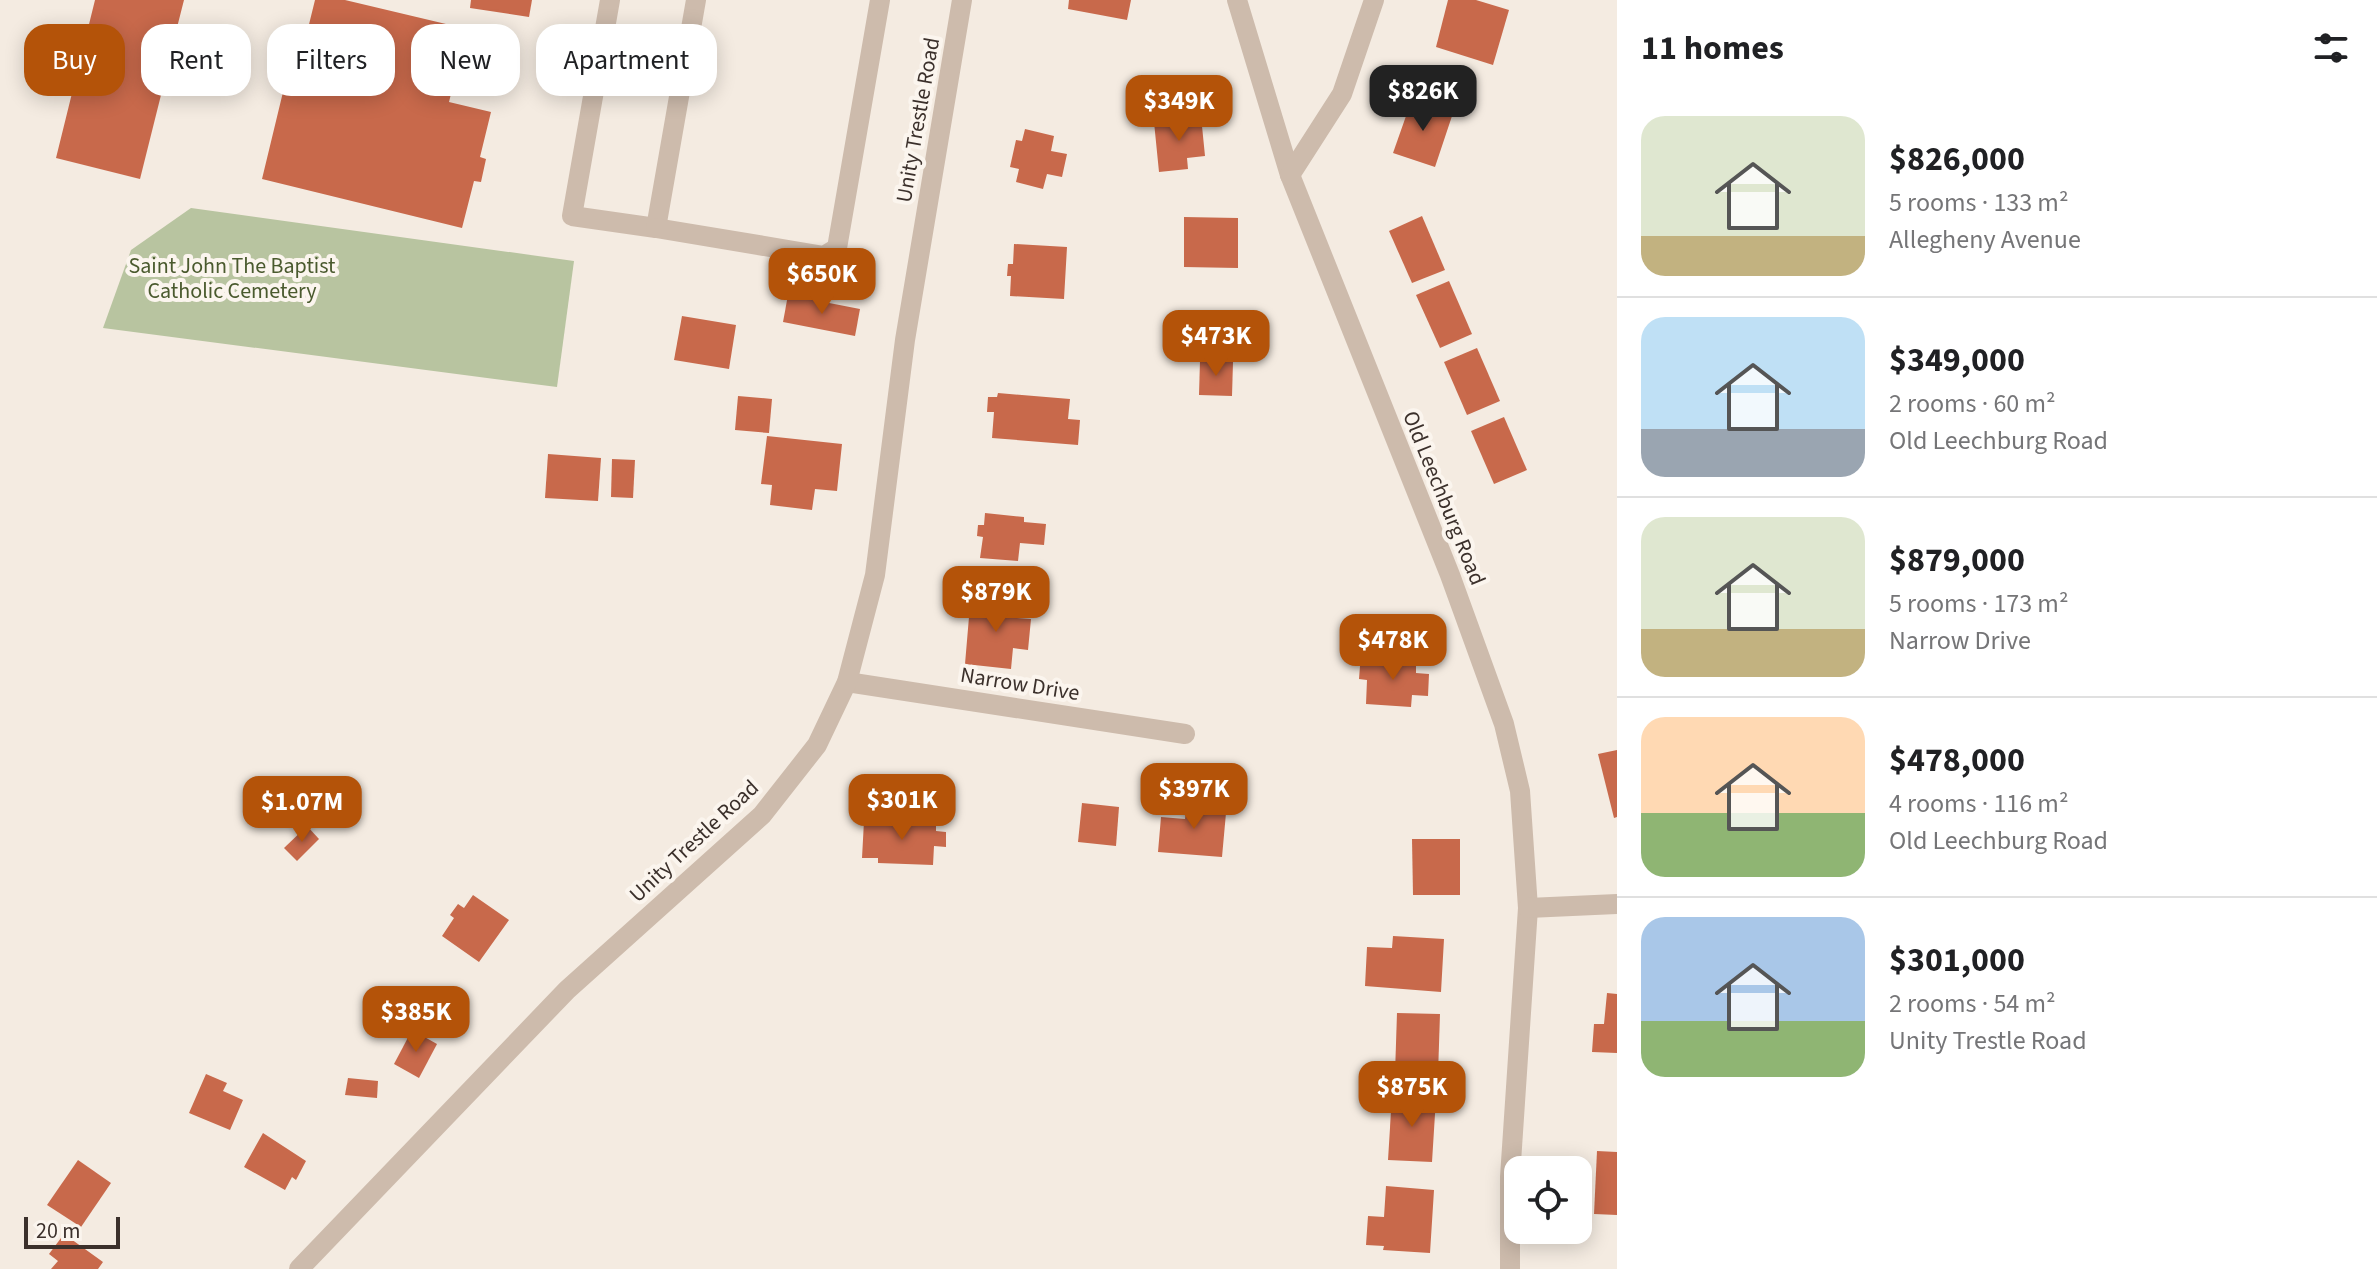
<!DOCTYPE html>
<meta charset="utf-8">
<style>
body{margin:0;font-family:"Source Sans 3",sans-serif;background:#f2f2f2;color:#202124;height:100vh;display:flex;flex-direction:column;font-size:30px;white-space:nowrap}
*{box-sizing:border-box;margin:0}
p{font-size:26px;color:#757577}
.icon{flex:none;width:44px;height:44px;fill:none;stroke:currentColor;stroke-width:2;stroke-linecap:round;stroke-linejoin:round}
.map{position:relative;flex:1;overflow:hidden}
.side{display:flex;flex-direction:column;background:#fff;width:760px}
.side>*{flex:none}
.hud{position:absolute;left:24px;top:24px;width:760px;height:72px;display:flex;gap:16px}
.fabs{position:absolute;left:1504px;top:1156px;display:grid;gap:16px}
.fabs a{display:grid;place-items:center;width:88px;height:88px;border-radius:16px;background:#fff;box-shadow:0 4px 20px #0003;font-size:40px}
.scale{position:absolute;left:24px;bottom:20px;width:96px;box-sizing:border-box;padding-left:8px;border:4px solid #3b302b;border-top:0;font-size:22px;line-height:28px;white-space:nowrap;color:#3b302b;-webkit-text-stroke:6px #fbf5ee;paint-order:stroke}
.price{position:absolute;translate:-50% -68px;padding:0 18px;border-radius:16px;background:#b45309;color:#fff;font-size:26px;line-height:52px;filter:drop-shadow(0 2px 4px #0008)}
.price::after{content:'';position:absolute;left:50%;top:48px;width:24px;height:18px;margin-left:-12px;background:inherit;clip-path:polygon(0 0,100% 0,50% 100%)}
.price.current{background:#222;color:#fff}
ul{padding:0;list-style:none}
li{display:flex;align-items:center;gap:24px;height:200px;padding:0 24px}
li+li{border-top:2px solid #e0e0e0}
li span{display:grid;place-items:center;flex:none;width:224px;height:160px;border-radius:24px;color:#555}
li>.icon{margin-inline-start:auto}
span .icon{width:96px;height:96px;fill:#fffc;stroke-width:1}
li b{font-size:34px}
h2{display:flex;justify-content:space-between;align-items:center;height:96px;padding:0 24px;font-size:34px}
.pill{padding:0 28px;border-radius:24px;background:#fff;box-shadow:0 4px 20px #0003;font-size:28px;line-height:72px}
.pill.current{background:#b45309;color:#fff}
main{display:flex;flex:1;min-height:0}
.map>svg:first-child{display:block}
.green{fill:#b8c4a0}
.building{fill:#c8694b}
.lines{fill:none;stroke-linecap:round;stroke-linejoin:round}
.minor{stroke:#cdbbac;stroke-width:20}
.labels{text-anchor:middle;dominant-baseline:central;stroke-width:8;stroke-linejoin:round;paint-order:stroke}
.street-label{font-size:22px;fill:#3b302b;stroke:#fbf5ee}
.park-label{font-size:22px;fill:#4a5a2e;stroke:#fbf5ee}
</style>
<main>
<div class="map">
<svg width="1617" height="1269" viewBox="0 0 1617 1269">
<rect width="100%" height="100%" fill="#f4ebe1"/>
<path class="green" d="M 191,208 L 574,261 L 557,387 L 103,328 L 131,250 Z"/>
<g class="building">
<path d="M 95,0 L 184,0 L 169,59 L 176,61 L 171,80 L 165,79 L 140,179 L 56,158 Z"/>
<path d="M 315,0 L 345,0 L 467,29 L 449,102 L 491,112 L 480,157 L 486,159 L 481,182 L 474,181 L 462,228 L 262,179 L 290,63 L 299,65 Z"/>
<path d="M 471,0 L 532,0 L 529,17 L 470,8 Z"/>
<path d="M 1069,0 L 1131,0 L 1127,20 L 1068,9 Z"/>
<path d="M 1448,0 L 1476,0 L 1509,10 L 1493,65 L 1436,47 Z"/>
<path d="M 1412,99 L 1453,113 L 1435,167 L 1393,153 Z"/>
<path d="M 1201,116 L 1205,156 L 1187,158 L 1188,169 L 1159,172 L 1154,122 Z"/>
<path d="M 1025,129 L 1054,136 L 1051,151 L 1067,154 L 1062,177 L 1047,174 L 1043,189 L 1016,182 L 1019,169 L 1010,167 L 1016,140 L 1022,141 Z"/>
<path d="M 1422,216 L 1445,270 L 1412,283 L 1389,231 Z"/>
<path d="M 1184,217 L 1238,218 L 1238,268 L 1184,267 Z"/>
<path d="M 1014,244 L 1067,247 L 1064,299 L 1010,296 L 1011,276 L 1007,276 L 1008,264 L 1013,264 Z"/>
<path d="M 1449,281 L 1472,334 L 1440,348 L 1416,295 Z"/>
<path d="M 788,295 L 860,309 L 855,336 L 783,322 Z"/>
<path d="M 682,316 L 736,325 L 729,369 L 674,360 Z"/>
<path d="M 1477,348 L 1500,401 L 1467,415 L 1444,362 Z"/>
<path d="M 1200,361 L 1233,362 L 1232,396 L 1199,395 Z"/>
<path d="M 998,393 L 1070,399 L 1068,419 L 1080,420 L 1078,445 L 992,438 L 994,412 L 987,412 L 988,397 L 997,397 Z"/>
<path d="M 738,396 L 772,399 L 769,433 L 735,430 Z"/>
<path d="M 1504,417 L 1527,470 L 1494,484 L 1471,431 Z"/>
<path d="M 767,436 L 842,444 L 837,491 L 815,489 L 812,510 L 770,505 L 772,485 L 761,484 Z"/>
<path d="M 548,454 L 601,458 L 598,501 L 545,498 Z"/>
<path d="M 612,459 L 635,460 L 633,498 L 611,497 Z"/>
<path d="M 985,513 L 1024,517 L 1024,522 L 1046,524 L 1044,545 L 1020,543 L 1018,561 L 980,558 L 983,537 L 977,536 L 978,525 L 984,525 Z"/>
<path d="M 975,597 L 1018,602 L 1017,618 L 1031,619 L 1028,650 L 1013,648 L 1011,669 L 965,664 L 969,617 L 974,618 Z"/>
<path d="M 1387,652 L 1402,653 L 1401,664 L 1416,665 L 1416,673 L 1429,674 L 1428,696 L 1412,695 L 1411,707 L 1366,704 L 1367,680 L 1359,679 L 1360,666 L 1368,666 L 1369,662 L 1386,663 Z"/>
<path d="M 1617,750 L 1617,817 L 1614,818 L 1598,754 Z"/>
<path d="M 1188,797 L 1212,800 L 1211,812 L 1226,813 L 1222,857 L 1158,852 L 1161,817 L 1185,819 Z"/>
<path d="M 1082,803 L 1119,807 L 1116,846 L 1078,842 Z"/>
<path d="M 864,821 L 936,823 L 936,831 L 946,832 L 946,847 L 934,846 L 933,865 L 878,863 L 878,858 L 862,858 Z"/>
<path d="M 307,826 L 319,839 L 297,861 L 284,848 Z"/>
<path d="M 1412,839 L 1460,839 L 1460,895 L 1413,895 Z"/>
<path d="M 473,895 L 509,920 L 479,962 L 442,936 L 454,918 L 450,915 L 458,904 L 464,908 Z"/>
<path d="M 1393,936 L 1444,939 L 1441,992 L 1365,986 L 1367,947 L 1392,948 Z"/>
<path d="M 1607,993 L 1617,994 L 1617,1053 L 1592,1052 L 1594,1024 L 1604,1024 Z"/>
<path d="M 1397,1013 L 1440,1014 L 1438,1075 L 1395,1074 Z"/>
<path d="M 412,1030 L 437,1044 L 419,1078 L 394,1064 Z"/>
<path d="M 206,1074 L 227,1083 L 223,1091 L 243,1100 L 230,1130 L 189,1113 Z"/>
<path d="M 348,1078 L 378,1081 L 377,1098 L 345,1095 Z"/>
<path d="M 1392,1095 L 1436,1098 L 1432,1162 L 1388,1160 Z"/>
<path d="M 263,1133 L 306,1161 L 296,1180 L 292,1177 L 285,1190 L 244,1167 Z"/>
<path d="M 1597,1151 L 1617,1152 L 1617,1215 L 1594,1214 Z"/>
<path d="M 78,1160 L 111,1183 L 81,1227 L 47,1205 Z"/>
<path d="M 1386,1186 L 1434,1190 L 1430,1253 L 1383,1250 L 1384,1246 L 1366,1245 L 1368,1216 L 1384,1217 Z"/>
<path d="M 64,1234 L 103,1262 L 98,1269 L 51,1269 L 58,1261 L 49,1254 Z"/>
</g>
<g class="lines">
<g class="minor">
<path d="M 610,0 L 572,216 L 656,228 L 696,0"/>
<path d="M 1237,0 L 1290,175 L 1450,575 L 1504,724 L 1520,791 L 1528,908 L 1510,1177 L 1510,1269"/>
<path d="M 1290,175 L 1342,94 L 1374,0"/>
<path d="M 656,228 L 824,256 L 837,248 L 880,0"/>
<path d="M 847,682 L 1185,734"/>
<path d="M 1528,908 L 1617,904"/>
<path d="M 299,1269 L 567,990 L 762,815 L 817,745 L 847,682 L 875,575 L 905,340 L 962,0"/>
</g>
</g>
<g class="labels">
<g class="street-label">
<text transform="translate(918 120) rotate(-80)">Unity Trestle Road</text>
<text transform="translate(1444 498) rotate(68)">Old Leechburg Road</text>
<text transform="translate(1020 684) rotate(9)">Narrow Drive</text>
<text transform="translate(694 841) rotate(-43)">Unity Trestle Road</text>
</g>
<g class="park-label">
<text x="232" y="266">Saint John The Baptist<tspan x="232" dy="25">Catholic Cemetery</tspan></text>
</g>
</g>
</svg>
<div class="fabs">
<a><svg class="icon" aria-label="locate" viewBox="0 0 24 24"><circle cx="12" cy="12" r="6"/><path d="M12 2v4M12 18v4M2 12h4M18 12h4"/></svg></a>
</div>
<div class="scale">20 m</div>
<b class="price current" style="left:1423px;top:133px">$826K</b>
<b class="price" style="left:1179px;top:143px">$349K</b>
<b class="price" style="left:822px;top:316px">$650K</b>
<b class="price" style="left:1216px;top:378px">$473K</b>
<b class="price" style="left:996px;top:634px">$879K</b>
<b class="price" style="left:1393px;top:682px">$478K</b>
<b class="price" style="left:1194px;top:831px">$397K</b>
<b class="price" style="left:902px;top:842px">$301K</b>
<b class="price" style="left:302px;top:844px">$1.07M</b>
<b class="price" style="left:416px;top:1054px">$385K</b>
<b class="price" style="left:1412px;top:1129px">$875K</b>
<div class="hud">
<a class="pill current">Buy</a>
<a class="pill">Rent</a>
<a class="pill">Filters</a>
<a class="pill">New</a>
<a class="pill">Apartment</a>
</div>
</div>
<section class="side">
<h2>11 homes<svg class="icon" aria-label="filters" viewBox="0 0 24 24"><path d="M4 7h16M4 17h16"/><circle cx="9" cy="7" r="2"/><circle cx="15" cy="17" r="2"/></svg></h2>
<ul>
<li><span style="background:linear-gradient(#dfe7d0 75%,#c2b280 0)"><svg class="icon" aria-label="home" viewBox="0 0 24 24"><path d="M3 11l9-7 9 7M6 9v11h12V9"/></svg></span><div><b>$826,000</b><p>5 rooms · 133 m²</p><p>Allegheny Avenue</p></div></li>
<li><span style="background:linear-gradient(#bfe0f5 70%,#9aa5b1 0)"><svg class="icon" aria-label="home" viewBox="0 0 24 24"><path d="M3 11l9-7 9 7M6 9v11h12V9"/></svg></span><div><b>$349,000</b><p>2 rooms · 60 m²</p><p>Old Leechburg Road</p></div></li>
<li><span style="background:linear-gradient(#dfe7d0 70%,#c2b280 0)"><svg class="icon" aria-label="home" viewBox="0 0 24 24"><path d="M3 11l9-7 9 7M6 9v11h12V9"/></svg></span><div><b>$879,000</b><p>5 rooms · 173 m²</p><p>Narrow Drive</p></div></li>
<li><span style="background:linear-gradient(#ffd9b3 60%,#8fb573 0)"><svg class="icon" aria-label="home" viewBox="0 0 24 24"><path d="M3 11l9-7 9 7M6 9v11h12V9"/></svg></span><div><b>$478,000</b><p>4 rooms · 116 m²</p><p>Old Leechburg Road</p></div></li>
<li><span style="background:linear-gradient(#a9c7e8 65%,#8fb573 0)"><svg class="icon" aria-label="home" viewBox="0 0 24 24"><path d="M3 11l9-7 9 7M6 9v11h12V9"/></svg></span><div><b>$301,000</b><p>2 rooms · 54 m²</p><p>Unity Trestle Road</p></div></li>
</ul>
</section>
</main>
